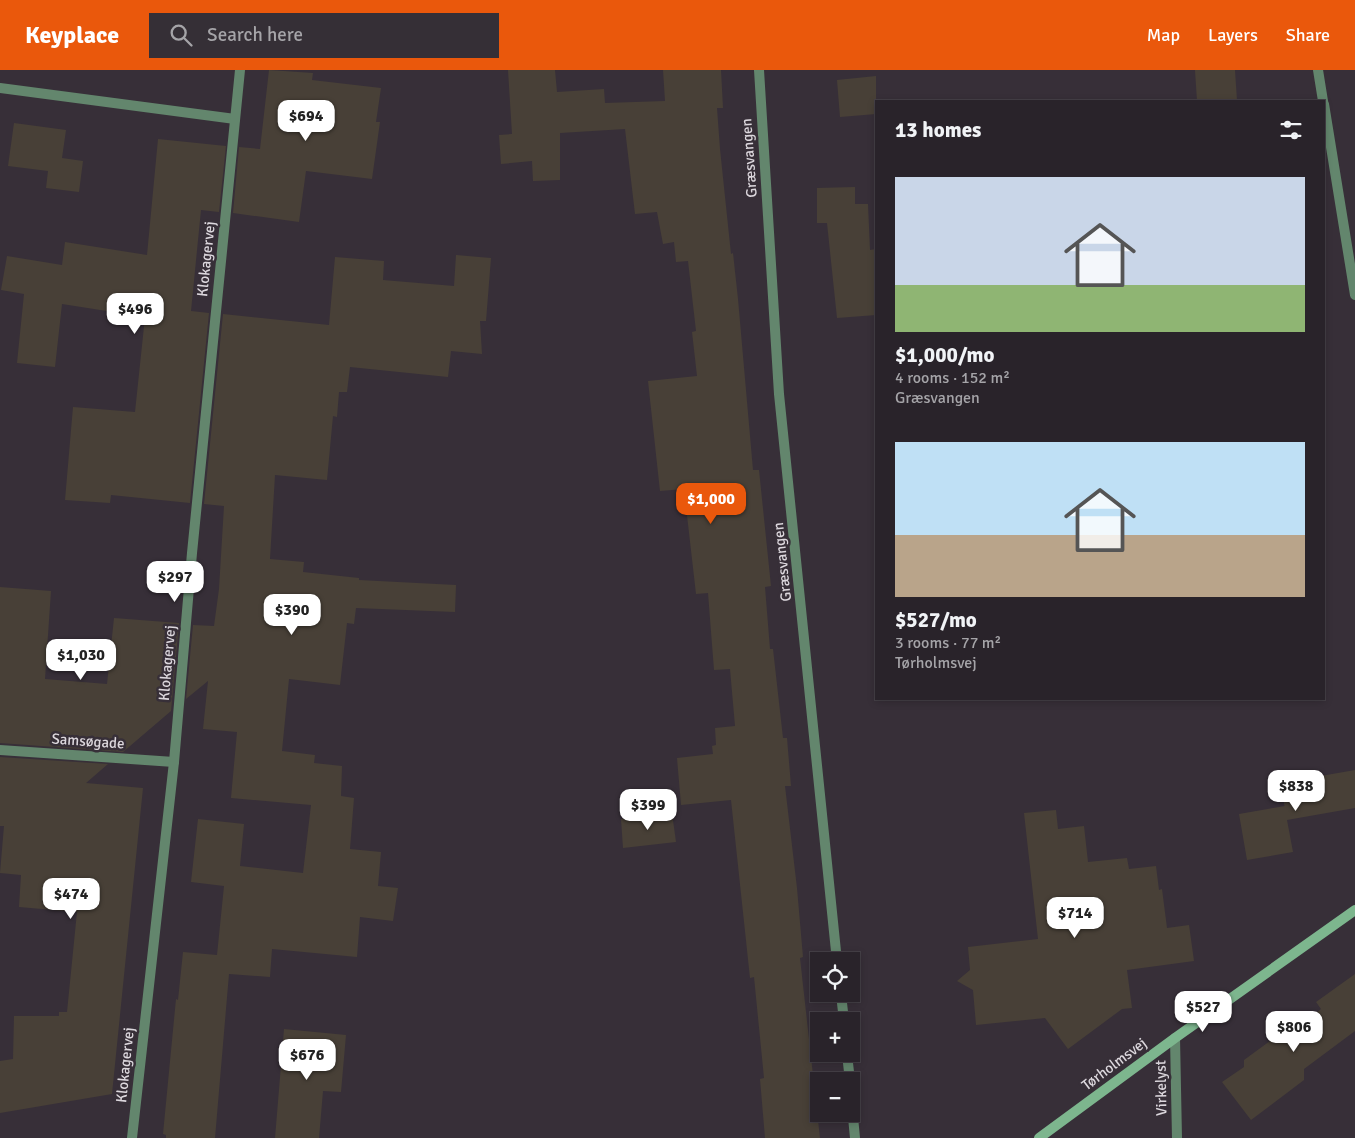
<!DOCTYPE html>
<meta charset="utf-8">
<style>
body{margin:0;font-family:Signika,sans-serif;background:#352f36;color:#f1f3f6;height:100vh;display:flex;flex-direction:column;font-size:19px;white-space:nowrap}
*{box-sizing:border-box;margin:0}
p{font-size:16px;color:#a5a4a8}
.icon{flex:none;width:28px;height:28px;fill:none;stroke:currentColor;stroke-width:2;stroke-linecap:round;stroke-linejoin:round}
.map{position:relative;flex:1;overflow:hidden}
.details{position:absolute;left:875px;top:30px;width:450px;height:600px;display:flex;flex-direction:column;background:#29232a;border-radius:0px;box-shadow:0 2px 8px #0003,0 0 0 1px #454047}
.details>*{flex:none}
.controls{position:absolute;left:810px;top:882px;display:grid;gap:10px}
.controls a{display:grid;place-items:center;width:50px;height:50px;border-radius:0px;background:#29232a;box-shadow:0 2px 8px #0003,0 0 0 1px #454047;font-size:25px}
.price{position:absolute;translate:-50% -42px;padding:0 11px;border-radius:10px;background:#fff;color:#222;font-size:16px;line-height:32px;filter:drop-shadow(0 1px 2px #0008)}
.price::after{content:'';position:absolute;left:50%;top:30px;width:15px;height:11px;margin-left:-8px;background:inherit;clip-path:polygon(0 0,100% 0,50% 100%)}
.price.on{background:#ea580c;color:#fff}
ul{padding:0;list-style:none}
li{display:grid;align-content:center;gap:10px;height:265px;padding:0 20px}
li span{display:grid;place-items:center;height:155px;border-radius:0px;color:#555}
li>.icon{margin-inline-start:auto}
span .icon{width:90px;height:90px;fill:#fffc;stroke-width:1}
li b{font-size:21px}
h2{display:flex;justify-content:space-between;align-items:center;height:60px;padding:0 20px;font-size:21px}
header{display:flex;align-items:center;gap:30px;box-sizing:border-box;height:70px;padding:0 25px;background:#ea580c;color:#fff}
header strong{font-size:24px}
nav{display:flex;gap:28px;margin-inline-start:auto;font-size:18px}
.search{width:350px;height:45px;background:#352f36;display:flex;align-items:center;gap:12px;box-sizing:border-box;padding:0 18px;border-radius:0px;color:#a5a4a8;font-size:19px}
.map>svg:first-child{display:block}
.building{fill:#484037}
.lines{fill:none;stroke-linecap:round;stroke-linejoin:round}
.street{stroke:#63866d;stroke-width:10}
.secondary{stroke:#7db68e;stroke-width:10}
.labels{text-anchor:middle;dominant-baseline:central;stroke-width:5;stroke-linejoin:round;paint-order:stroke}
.street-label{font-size:15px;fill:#dcd7dd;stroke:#372f38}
</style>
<header>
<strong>Keyplace</strong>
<div class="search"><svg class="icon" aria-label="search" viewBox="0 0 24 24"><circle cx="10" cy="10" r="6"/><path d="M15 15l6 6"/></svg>Search here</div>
<nav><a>Map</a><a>Layers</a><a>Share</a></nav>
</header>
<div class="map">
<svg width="1355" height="1068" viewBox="0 0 1355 1068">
<rect width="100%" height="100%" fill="#372f38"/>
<g class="building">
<path d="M 269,0 L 313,3 L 312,10 L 381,18 L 376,52 L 380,52 L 372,109 L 306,101 L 299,152 L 233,143 L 239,77 L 260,79 Z"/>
<path d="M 508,0 L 555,0 L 557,22 L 604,19 L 605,33 L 665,31 L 663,0 L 721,0 L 723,38 L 717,38 L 720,79 L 731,184 L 733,183 L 738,229 L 753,400 L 759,400 L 771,516 L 765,517 L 770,579 L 773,579 L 783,668 L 787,668 L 791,716 L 785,716 L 797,818 L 803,887 L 800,888 L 820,1068 L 765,1068 L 760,1009 L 764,1008 L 754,907 L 750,908 L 731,730 L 681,735 L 677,688 L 713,684 L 712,676 L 716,675 L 715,658 L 735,656 L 730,599 L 714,600 L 708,523 L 696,524 L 684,419 L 660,421 L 648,311 L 697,306 L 692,262 L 696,261 L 688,191 L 676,192 L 674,172 L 663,174 L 657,142 L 635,144 L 625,59 L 560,63 L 560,110 L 533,111 L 532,91 L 501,94 L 499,65 L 512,64 Z"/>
<path d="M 1195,0 L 1235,0 L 1237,31 L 1197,31 Z"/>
<path d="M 876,6 L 876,44 L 840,47 L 837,10 Z"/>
<path d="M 14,53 L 66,60 L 62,88 L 83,91 L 79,122 L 46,118 L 48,101 L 8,96 Z"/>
<path d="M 158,69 L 226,76 L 219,142 L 201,140 L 191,241 L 209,243 L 190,433 L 111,425 L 110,433 L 65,430 L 73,337 L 135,342 L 145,247 L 62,234 L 55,297 L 17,293 L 24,224 L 1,220 L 7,186 L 62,195 L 65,172 L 147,185 Z"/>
<path d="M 855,117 L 855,134 L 868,134 L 870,180 L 876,179 L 876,245 L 837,248 L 827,153 L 817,153 L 817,118 Z"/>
<path d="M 456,185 L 491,188 L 486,251 L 480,251 L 482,284 L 451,281 L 448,307 L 350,297 L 347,322 L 339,322 L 337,347 L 333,346 L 327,410 L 275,405 L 270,489 L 304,492 L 303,502 L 359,508 L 359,510 L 456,515 L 455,542 L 356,538 L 354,554 L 347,553 L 340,615 L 289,609 L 282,681 L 315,685 L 314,693 L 342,696 L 341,726 L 354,728 L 350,779 L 381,782 L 378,816 L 398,818 L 393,851 L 360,847 L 357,887 L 272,879 L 270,907 L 229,904 L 215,1068 L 166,1068 L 166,1065 L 163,1064 L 176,929 L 178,930 L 183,882 L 217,885 L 224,816 L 191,812 L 198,749 L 244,754 L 240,796 L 303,803 L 311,735 L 231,728 L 237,662 L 203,659 L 208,611 L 186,629 L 193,555 L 214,556 L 219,519 L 224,436 L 204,434 L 223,244 L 329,255 L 335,187 L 384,191 L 383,210 L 454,216 Z"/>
<path d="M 0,517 L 51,521 L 45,609 L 107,614 L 114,548 L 179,553 L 171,641 L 123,682 L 0,673 Z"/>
<path d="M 0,687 L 108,694 L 86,713 L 143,718 L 112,1024 L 0,1043 L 0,991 L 13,989 L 14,946 L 59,946 L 59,942 L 67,942 L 77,842 L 19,837 L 21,805 L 0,803 L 4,756 L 0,756 Z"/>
<path d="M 1355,700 L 1355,738 L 1287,750 L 1293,782 L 1247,790 L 1239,744 L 1285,736 L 1286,746 L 1281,713 Z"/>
<path d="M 1056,740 L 1058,759 L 1084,756 L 1088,792 L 1127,788 L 1129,799 L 1156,796 L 1159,820 L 1162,819 L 1167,858 L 1189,855 L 1194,891 L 1127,900 L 1132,938 L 1122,939 L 1068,979 L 1045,948 L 976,955 L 973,920 L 957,911 L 970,900 L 968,877 L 1038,869 L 1024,743 Z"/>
<path d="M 672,743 L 676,772 L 623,778 L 621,749 Z"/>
<path d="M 1355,904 L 1355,961 L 1304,999 L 1304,1010 L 1251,1050 L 1222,1012 L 1244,997 L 1244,990 L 1270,971 L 1304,961 L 1303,953 L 1321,939 L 1316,932 Z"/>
<path d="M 284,959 L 346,965 L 341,1022 L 323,1021 L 319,1068 L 275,1068 Z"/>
</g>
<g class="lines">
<g class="street">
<path d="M 759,0 L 779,324 L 837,891"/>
<path d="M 1318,0 L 1323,31"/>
<path d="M 0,18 L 235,49"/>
<path d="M 1324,34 L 1355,225"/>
<path d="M 0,680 L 174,692"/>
<path d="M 841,924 L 844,951"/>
<path d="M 1175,968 L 1177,1068"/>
<path d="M 847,984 L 850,1011"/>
<path d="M 851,1026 L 855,1068"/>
<path d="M 132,1068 L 174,692 L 192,483 L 240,0"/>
</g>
<path class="secondary" d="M 1039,1068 L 1175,968 L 1355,840"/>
</g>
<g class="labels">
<g class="street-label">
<text transform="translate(749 88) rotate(-94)">Græsvangen</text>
<text transform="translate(206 189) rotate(-84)">Klokagervej</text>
<text transform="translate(782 492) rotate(-96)">Græsvangen</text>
<text transform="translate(167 593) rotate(-85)">Klokagervej</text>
<text transform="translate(88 671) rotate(4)">Samsøgade</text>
<text transform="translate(1114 994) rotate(-37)">Tørholmsvej</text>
<text transform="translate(125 995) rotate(-84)">Klokagervej</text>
<text transform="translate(1161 1018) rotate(-91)">Virkelyst</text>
</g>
</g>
</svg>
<div class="controls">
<a><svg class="icon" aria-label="locate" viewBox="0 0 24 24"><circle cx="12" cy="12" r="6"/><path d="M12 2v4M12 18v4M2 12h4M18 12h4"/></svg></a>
<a>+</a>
<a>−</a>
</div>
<b class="price" style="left:306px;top:72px">$694</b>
<b class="price" style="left:135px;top:265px">$496</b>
<b class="price on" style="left:711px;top:455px">$1,000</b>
<b class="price" style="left:175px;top:533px">$297</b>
<b class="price" style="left:292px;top:566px">$390</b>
<b class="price" style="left:81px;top:611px">$1,030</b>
<b class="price" style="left:1296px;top:742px">$838</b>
<b class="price" style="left:648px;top:761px">$399</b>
<b class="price" style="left:71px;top:850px">$474</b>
<b class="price" style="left:1075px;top:869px">$714</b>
<b class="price" style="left:1203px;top:963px">$527</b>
<b class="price" style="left:1294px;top:983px">$806</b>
<b class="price" style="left:307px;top:1011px">$676</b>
<section class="details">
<h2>13 homes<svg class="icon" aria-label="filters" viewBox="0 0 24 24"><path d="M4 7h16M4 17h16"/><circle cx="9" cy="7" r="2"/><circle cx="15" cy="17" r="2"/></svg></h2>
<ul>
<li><span style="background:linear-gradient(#c9d6e8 70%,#8fb573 0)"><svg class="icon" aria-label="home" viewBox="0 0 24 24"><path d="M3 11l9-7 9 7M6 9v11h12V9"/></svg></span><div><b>$1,000/mo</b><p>4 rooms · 152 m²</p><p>Græsvangen</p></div></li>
<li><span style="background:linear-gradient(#bfe0f5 60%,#b9a48a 0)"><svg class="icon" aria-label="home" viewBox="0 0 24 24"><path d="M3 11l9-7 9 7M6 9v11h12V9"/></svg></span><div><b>$527/mo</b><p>3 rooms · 77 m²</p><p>Tørholmsvej</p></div></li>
</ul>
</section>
</div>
